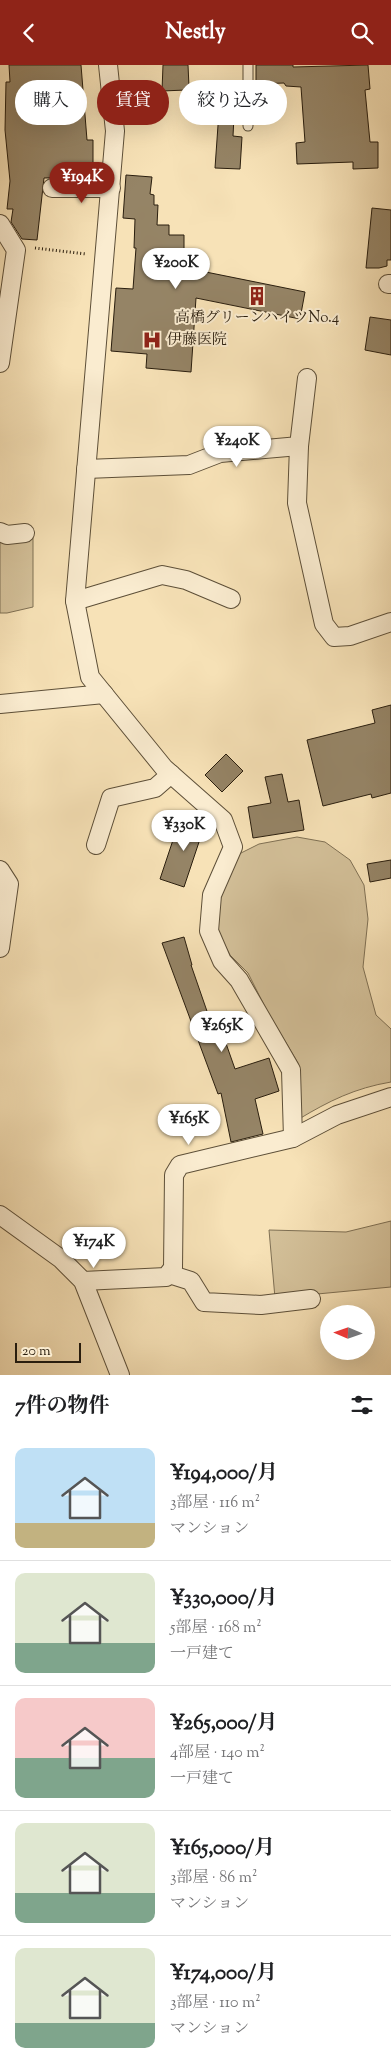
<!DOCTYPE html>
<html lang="ja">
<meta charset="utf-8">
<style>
body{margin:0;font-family:"Sorts Mill Goudy","Noto Serif JP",serif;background:#f2f2f2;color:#202124;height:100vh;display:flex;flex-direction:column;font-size:19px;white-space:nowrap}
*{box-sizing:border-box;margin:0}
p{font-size:16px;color:#757577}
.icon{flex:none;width:28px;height:28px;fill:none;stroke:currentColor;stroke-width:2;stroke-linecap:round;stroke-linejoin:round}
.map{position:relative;height:1310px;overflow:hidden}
.sheet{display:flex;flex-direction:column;background:#fff;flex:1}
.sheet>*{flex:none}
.guide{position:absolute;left:15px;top:15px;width:361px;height:45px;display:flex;gap:10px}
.needle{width:32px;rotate:272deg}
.buttons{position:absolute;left:320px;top:1240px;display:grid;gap:10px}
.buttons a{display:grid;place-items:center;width:55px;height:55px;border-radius:50%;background:#fff;box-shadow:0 5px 20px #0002;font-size:25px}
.scale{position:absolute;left:15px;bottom:12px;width:66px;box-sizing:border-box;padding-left:5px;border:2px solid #2a1e0e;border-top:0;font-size:14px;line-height:18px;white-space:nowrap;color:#2a1e0e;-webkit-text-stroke:4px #faecd0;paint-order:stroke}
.price{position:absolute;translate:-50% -42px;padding:0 11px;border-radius:18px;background:#fff;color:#222;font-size:16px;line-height:32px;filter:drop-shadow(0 1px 2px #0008)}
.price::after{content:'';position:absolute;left:50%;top:30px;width:15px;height:11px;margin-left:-8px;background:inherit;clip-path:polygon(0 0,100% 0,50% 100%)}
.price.on{background:#8f2418;color:#fff}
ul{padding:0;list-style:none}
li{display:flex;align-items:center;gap:15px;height:125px;padding:0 15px}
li+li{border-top:1px solid #e0e0e0}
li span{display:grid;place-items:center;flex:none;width:140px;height:100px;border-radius:10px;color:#555}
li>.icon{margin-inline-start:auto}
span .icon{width:60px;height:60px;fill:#fffc;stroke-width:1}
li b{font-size:21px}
h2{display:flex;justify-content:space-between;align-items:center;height:60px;padding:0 15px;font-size:21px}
.chip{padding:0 18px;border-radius:22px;background:#fff;box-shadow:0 5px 20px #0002;font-size:18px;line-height:45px}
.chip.on{background:#8f2418;color:#fff}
header{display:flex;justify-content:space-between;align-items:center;height:65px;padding:0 15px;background:#8f2418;color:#fff;font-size:22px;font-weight:700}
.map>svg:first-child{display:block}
.green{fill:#d4c19a;stroke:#7f7054}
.building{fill:#958466;stroke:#2a1e0e}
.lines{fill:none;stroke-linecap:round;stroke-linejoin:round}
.lane-casing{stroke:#5d4f38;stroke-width:11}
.street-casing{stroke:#5d4f38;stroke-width:20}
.path{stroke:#2a1e0e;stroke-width:3;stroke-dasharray:1 2.5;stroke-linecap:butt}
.lane{stroke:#faecd0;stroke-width:9}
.street{stroke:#faecd0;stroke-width:18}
.labels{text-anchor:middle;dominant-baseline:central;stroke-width:4;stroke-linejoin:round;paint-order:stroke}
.poi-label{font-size:15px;fill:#2a1e0e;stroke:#faecd0}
</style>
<header><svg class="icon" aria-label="back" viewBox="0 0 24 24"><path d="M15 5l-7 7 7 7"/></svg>Nestly<svg class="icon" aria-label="search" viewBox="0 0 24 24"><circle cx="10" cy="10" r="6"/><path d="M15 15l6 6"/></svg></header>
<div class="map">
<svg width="391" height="1310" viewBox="0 0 391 1310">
<rect width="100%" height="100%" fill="#f7e2b7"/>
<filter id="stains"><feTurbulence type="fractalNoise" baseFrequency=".004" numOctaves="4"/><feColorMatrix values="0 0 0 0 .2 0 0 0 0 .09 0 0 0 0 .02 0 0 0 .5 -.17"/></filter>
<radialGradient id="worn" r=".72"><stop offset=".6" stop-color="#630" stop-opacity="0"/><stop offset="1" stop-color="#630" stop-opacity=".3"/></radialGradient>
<g class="green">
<path d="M 0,465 L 16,471 L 33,471 L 33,542 L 7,548 L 0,548 Z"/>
<path d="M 297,772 L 325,777 L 350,795 L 364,820 L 368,854 L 363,902 L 376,950 L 391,964 L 391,1017 C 355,1023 329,1036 299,1054 L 298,998 L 266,944 L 248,908 L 230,890 L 218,867 L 216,840 L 237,790 L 259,779 Z"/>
<path d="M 391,1156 L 391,1222 L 275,1233 L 269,1165 L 346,1167 Z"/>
</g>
<g class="building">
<path d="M 9,0 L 81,0 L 87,75 L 93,75 L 93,100 L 77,101 L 77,112 L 44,113 L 37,175 L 22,174 L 11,157 L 13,144 L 7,144 L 10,116 L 5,65 L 6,17 L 10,17 Z"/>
<path d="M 163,0 L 188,0 L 189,22 L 185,22 L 186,25 L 162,26 Z"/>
<path d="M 256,0 L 293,0 L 293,2 L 368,0 L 370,24 L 365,25 L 370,77 L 378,77 L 378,103 L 353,104 L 353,97 L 297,99 L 296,78 L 305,77 L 301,22 L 286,21 L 284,18 L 256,19 Z"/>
<path d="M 220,32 L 235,32 L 233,71 L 242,72 L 240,104 L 215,103 Z"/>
<path d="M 126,110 L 152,112 L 150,129 L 154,130 L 154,140 L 158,140 L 157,160 L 169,160 L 169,170 L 184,170 L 184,195 L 187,195 L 186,203 L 305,227 L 300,254 L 196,233 L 191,307 L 146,303 L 147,289 L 111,286 L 116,223 L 133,224 L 136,183 L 134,183 L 135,154 L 123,153 Z"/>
<path d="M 372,143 L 391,145 L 391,195 L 387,195 L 387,201 L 379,203 L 366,203 Z"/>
<path d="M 370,252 L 391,255 L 391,290 L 365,285 Z"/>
<path d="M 391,640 L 391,728 L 372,733 L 371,729 L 323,741 L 307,675 L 375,658 L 372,645 Z"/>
<path d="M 226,689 L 243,706 L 222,727 L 205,710 Z"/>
<path d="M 282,709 L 288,737 L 299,735 L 304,765 L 253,773 L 248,742 L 271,738 L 265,712 Z"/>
<path d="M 196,750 L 210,763 L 200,774 L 184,822 L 160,814 L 175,769 L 178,770 Z"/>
<path d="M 391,795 L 391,813 L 370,817 L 367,799 Z"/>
<path d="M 184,872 L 192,900 L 191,900 L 209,952 L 216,950 L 235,1004 L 269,993 L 279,1026 L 255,1034 L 263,1069 L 231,1077 L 221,1028 L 218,1029 L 162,878 Z"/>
</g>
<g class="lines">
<g class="lane-casing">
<path id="lane" d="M 248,61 L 248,0"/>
</g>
<g class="street-casing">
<g id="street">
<path d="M 108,0 L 115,66 L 75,536 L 90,612 L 164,703 L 223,755 L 233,782 L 212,830 L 209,866 L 222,896 L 239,915 L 291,1005 L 293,1073"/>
<path d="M 52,123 L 111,123"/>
<path d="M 0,159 L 16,185 L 0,298"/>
<path d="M 388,219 L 391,219"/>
<path d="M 299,381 L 297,438 L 324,559 L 334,572 L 350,571 L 391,557"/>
<path d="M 86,404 L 189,400 L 220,388 L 299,381 L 307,313"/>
<path d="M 0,467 L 7,470 L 25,468"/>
<path d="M 75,536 L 162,510 L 186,515 L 231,534"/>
<path d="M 0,639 L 104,629"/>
<path d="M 96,780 L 111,733 L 155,723 L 171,709"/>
<path d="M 0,805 L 9,819 L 0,883"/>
<path d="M 0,1150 L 61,1194 L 83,1216 L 120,1310"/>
<path d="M 169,1209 L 191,1216 L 204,1237 L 261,1240 L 311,1234"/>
<path d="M 83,1216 L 166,1212 L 173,1203 L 174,1110 L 180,1100 L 293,1073 L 337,1050 L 391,1032"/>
</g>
</g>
<path class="path" d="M 35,183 L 86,189"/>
<use href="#lane" class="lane"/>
<use href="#street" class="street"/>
</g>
<defs>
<g id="building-bare" transform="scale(1.5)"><path d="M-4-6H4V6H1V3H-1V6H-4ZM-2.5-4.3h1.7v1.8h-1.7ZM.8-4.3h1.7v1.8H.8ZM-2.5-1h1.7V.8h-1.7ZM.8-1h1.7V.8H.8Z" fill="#8f2418" stroke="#faecd0" stroke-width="2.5" paint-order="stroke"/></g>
<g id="hospital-bare" transform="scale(1.5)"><path d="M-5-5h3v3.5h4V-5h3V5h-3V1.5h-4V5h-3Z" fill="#8f2418" stroke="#faecd0" stroke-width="2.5" paint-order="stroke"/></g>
</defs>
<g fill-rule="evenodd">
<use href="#building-bare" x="257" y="231"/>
<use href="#hospital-bare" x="152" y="275"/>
</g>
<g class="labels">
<g class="poi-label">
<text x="257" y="253">高橋グリーンハイツNo.4</text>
<text x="167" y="275" text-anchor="start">伊藤医院</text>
</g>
</g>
<rect width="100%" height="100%" filter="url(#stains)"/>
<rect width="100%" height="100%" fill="url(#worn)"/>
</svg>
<div class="buttons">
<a><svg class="needle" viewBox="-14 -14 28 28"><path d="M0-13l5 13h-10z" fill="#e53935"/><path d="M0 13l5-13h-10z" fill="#757577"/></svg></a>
</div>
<div class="scale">20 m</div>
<b class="price on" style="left:82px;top:139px">¥194K</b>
<b class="price" style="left:176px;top:225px">¥200K</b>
<b class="price" style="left:237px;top:403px">¥240K</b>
<b class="price" style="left:184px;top:787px">¥330K</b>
<b class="price" style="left:222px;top:988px">¥265K</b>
<b class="price" style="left:189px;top:1081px">¥165K</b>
<b class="price" style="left:94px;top:1204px">¥174K</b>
<div class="guide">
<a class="chip">購入</a>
<a class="chip on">賃貸</a>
<a class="chip">絞り込み</a>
</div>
</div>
<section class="sheet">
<h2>7件の物件<svg class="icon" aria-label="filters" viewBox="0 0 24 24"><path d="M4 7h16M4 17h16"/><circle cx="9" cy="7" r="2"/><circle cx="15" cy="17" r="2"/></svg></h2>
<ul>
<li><span style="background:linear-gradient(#bfe0f5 75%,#c2b280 0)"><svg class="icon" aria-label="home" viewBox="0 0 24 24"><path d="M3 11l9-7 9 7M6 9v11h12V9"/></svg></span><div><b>¥194,000/月</b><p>3部屋 · 116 m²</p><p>マンション</p></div></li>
<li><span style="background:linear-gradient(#dfe7d0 70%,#7fa58c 0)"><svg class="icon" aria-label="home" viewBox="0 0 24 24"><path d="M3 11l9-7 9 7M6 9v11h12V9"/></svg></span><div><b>¥330,000/月</b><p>5部屋 · 168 m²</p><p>一戸建て</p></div></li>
<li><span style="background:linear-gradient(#f6c9c9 60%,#7fa58c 0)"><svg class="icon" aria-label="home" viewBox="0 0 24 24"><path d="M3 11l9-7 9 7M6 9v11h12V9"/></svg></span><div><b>¥265,000/月</b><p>4部屋 · 140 m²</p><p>一戸建て</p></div></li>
<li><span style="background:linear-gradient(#dfe7d0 70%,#7fa58c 0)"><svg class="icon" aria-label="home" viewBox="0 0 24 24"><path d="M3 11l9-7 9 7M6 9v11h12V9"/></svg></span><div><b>¥165,000/月</b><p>3部屋 · 86 m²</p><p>マンション</p></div></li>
<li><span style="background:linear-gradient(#dfe7d0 75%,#7fa58c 0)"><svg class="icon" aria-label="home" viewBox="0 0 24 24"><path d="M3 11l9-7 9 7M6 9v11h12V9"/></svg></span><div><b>¥174,000/月</b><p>3部屋 · 110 m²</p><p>マンション</p></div></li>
</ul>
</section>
